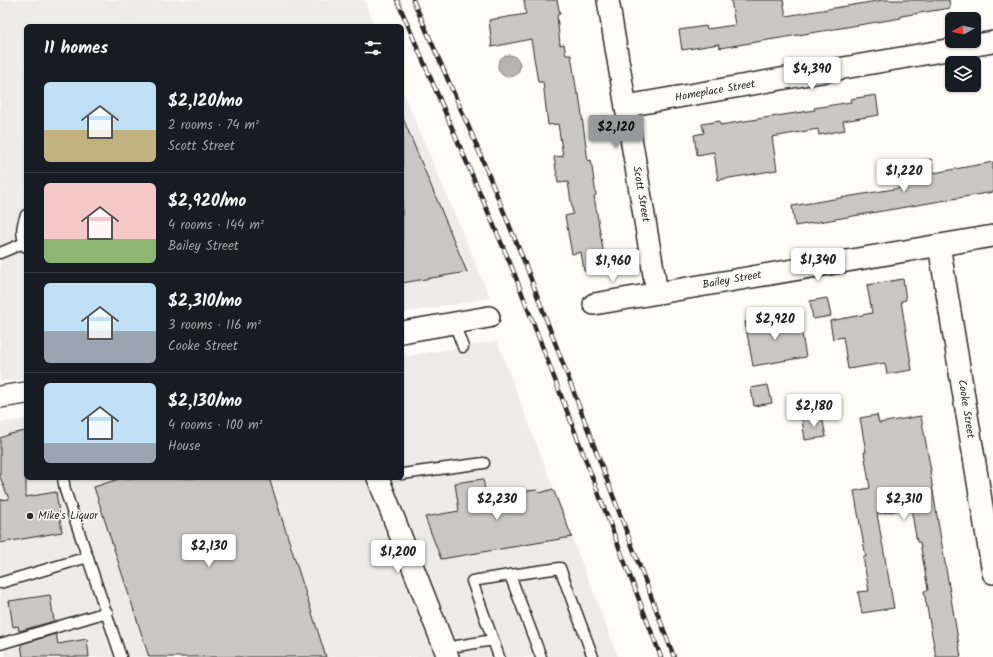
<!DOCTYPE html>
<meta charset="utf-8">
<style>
body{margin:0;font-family:Kalam,sans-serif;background:#242831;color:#f1f3f6;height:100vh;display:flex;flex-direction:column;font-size:15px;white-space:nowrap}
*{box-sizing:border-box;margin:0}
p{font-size:13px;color:#9ea1a6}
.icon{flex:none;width:22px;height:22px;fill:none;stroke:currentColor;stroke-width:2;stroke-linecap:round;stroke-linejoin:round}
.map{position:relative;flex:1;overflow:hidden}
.drawer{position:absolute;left:24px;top:24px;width:380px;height:456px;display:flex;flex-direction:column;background:#171b24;border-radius:6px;box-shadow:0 1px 3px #0004}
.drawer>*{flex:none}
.needle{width:26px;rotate:262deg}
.fabs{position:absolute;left:945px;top:12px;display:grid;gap:8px}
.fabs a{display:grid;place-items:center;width:36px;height:36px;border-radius:6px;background:#171b24;box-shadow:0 1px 3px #0004;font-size:20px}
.price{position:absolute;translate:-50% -34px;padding:0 9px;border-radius:4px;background:#fff;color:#222;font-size:13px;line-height:26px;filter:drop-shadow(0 1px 2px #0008)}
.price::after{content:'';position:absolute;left:50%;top:24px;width:12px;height:9px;margin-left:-6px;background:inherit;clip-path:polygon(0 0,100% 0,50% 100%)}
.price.selected{background:#98999b;color:#111}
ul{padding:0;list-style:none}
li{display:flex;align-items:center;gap:12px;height:100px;padding:0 20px}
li+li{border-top:1px solid #363941}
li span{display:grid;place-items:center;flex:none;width:112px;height:80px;border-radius:6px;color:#555}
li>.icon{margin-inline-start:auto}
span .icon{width:48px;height:48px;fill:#fffc;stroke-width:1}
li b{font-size:17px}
h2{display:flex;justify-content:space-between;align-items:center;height:48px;padding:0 20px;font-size:17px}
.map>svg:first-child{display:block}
.built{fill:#edece8}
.water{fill:#b5b4b1;stroke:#7e7d7b}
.building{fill:#c9c8c4;stroke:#2b2b2b}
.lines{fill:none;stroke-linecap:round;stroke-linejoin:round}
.lane-casing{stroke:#2b2b2b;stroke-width:13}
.street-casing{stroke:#2b2b2b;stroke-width:24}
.lane{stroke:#fdfcf7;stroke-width:10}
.street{stroke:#fdfcf7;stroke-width:21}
.rail-casing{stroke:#2b2b2b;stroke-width:4.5}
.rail{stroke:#fdfcf7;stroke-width:3;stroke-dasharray:9;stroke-linecap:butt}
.poi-dot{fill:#2b2b2b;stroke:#fdfcf7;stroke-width:1.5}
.labels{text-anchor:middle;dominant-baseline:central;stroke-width:3;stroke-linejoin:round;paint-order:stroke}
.street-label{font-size:11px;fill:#2b2b2b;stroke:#fdfcf7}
.poi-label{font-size:11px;fill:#2b2b2b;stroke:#fdfcf7;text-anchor:start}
</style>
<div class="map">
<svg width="993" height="657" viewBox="0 0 993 657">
<rect width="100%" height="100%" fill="#fdfcf7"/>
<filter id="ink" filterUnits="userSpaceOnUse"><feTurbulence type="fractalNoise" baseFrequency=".025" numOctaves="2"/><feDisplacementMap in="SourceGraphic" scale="8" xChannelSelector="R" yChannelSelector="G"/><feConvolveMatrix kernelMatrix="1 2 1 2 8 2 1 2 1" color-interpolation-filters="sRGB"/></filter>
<g filter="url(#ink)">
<g class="built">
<path d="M 0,0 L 364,0 L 375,26 L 26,26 L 26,378 L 0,382 Z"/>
<path d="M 402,90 L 490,298 L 402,313 Z"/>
<path d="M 497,341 L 618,657 L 6,657 L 0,638 L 0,423 L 26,419 L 26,478 L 402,478 L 402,357 Z"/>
</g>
<circle class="water" cx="509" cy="66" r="11"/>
<g class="building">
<path d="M 524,0 L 557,0 L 560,14 L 557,15 L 560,45 L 564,44 L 566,55 L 571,55 L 577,94 L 579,94 L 588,161 L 591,160 L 596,195 L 594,196 L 606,268 L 584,271 L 581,252 L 572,254 L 565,216 L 573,214 L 568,182 L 558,183 L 554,157 L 563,156 L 558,124 L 548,125 L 543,82 L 538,82 L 531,39 L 492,47 L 489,20 L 526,14 Z"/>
<path d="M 731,0 L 783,0 L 786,16 L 883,0 L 949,0 L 950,8 L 901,16 L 901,18 L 720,48 L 719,44 L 682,50 L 679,30 L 706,26 L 707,29 L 735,25 Z"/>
<path d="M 876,95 L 879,115 L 843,121 L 845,130 L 819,135 L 818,129 L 772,137 L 777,170 L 718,180 L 714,152 L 697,155 L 694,135 L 704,133 L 702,124 L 720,121 L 720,125 L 815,110 L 814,108 L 851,102 L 850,99 Z"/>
<path d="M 402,116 L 467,272 L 402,283 Z"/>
<path d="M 931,159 L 934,173 L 993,162 L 993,192 L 795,226 L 792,206 L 906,187 L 902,165 Z"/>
<path d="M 903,279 L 906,300 L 901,301 L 912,370 L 887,374 L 885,363 L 848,369 L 843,337 L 833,339 L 830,321 L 872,313 L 867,285 Z"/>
<path d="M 827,298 L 831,316 L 813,319 L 810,301 Z"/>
<path d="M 799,317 L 806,357 L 753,366 L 745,322 L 771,318 L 772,322 Z"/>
<path d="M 768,385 L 772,403 L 754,406 L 751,388 Z"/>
<path d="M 877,415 L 879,423 L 921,416 L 931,471 L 930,471 L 935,504 L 961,657 L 936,657 L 924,591 L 928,590 L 920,542 L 917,542 L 911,508 L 877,514 L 894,608 L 862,613 L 858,592 L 869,591 L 863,557 L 866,557 L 854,491 L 870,488 L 864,452 L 866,452 L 860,418 Z"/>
<path d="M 822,416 L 826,437 L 805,440 L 802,419 Z"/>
<path d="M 26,431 L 26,497 L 56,492 L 62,532 L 0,543 L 0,500 L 9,499 L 0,477 L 0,438 L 10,434 Z"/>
<path d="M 122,478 L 269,478 L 326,657 L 149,657 L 94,487 Z"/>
<path d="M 483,479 L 486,495 L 537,490 L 540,493 L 553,489 L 572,537 L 441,559 L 425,517 L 459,511 L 455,483 Z"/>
<path d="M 50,595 L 54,621 L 19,631 L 18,626 L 13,627 L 9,601 Z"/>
<path d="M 56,634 L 58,644 L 87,639 L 89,657 L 23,657 L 21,644 Z"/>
</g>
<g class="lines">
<g class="lane-casing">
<g id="lane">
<path d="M 26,215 C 21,227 21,235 26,247"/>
<path d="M 0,253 L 24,243"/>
<path d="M 454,323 L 463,347"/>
<path d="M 402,474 L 484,463"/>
<path d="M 63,478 L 65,490 L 121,657"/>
<path d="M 510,575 L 560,568 L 593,657"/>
<path d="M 0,583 L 88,557"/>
<path d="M 0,644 L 107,612"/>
<path d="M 445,648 L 493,640"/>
<path d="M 499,657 L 472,581 L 510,575 L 541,657"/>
</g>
</g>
<g class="street-casing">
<g id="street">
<path d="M 608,0 L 657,293"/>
<path d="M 626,106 L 993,42"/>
<path d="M 939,245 L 993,573"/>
<path d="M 594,304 L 993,236"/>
<path d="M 402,332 L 489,317"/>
<path d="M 0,397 L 26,393"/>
<path d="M 378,478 L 448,657"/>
</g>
</g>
<use href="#lane" class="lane"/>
<use href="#street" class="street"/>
<g class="rail-casing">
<g id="rail">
<path d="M 397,0 L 513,270 L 661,657"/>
<path d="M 413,0 L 473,137 L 526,266 L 674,657"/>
</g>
</g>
<use href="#rail" class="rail"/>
</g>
</g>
<circle class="poi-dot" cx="30" cy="516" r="4"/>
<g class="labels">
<g class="street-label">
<text transform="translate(715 91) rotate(-10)">Homeplace Street</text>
<text transform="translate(641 194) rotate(80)">Scott Street</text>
<text transform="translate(732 280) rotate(-10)">Bailey Street</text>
<text transform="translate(966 409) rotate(81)">Cooke Street</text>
</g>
<g class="poi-label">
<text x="38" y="516">Mike's Liquor</text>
</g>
</g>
</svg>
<div class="fabs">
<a><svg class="needle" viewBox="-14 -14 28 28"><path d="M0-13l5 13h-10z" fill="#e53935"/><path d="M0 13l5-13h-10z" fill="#9ea1a6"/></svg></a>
<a><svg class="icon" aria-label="layers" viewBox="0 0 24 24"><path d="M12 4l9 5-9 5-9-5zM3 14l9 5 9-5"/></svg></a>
</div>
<b class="price" style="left:812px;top:91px">$4,390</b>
<b class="price selected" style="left:616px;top:149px">$2,120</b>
<b class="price" style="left:904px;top:193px">$1,220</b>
<b class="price" style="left:818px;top:282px">$1,340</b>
<b class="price" style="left:613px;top:283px">$1,960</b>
<b class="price" style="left:775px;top:341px">$2,920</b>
<b class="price" style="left:814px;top:428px">$2,180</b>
<b class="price" style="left:497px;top:521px">$2,230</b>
<b class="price" style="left:904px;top:521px">$2,310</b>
<b class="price" style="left:209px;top:568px">$2,130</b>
<b class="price" style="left:398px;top:574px">$1,200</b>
<section class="drawer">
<h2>11 homes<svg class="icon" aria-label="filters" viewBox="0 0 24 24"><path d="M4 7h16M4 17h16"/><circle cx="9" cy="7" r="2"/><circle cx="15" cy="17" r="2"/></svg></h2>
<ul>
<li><span style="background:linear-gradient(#bfe0f5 60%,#c2b280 0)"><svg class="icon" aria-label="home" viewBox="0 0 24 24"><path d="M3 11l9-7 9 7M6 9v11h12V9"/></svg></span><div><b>$2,120/mo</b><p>2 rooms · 74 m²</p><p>Scott Street</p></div></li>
<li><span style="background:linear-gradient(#f6c9c9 70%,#8fb573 0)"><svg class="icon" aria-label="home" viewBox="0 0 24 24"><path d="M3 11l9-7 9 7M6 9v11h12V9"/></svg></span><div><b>$2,920/mo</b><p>4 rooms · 144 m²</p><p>Bailey Street</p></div></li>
<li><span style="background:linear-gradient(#bfe0f5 60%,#9aa5b1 0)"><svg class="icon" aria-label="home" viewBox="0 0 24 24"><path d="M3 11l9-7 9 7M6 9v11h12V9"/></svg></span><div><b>$2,310/mo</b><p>3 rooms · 116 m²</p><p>Cooke Street</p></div></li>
<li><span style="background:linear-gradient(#bfe0f5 75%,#9aa5b1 0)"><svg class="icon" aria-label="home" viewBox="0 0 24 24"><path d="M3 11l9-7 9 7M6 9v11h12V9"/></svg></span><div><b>$2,130/mo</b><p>4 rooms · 100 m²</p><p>House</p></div></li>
</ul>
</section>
</div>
